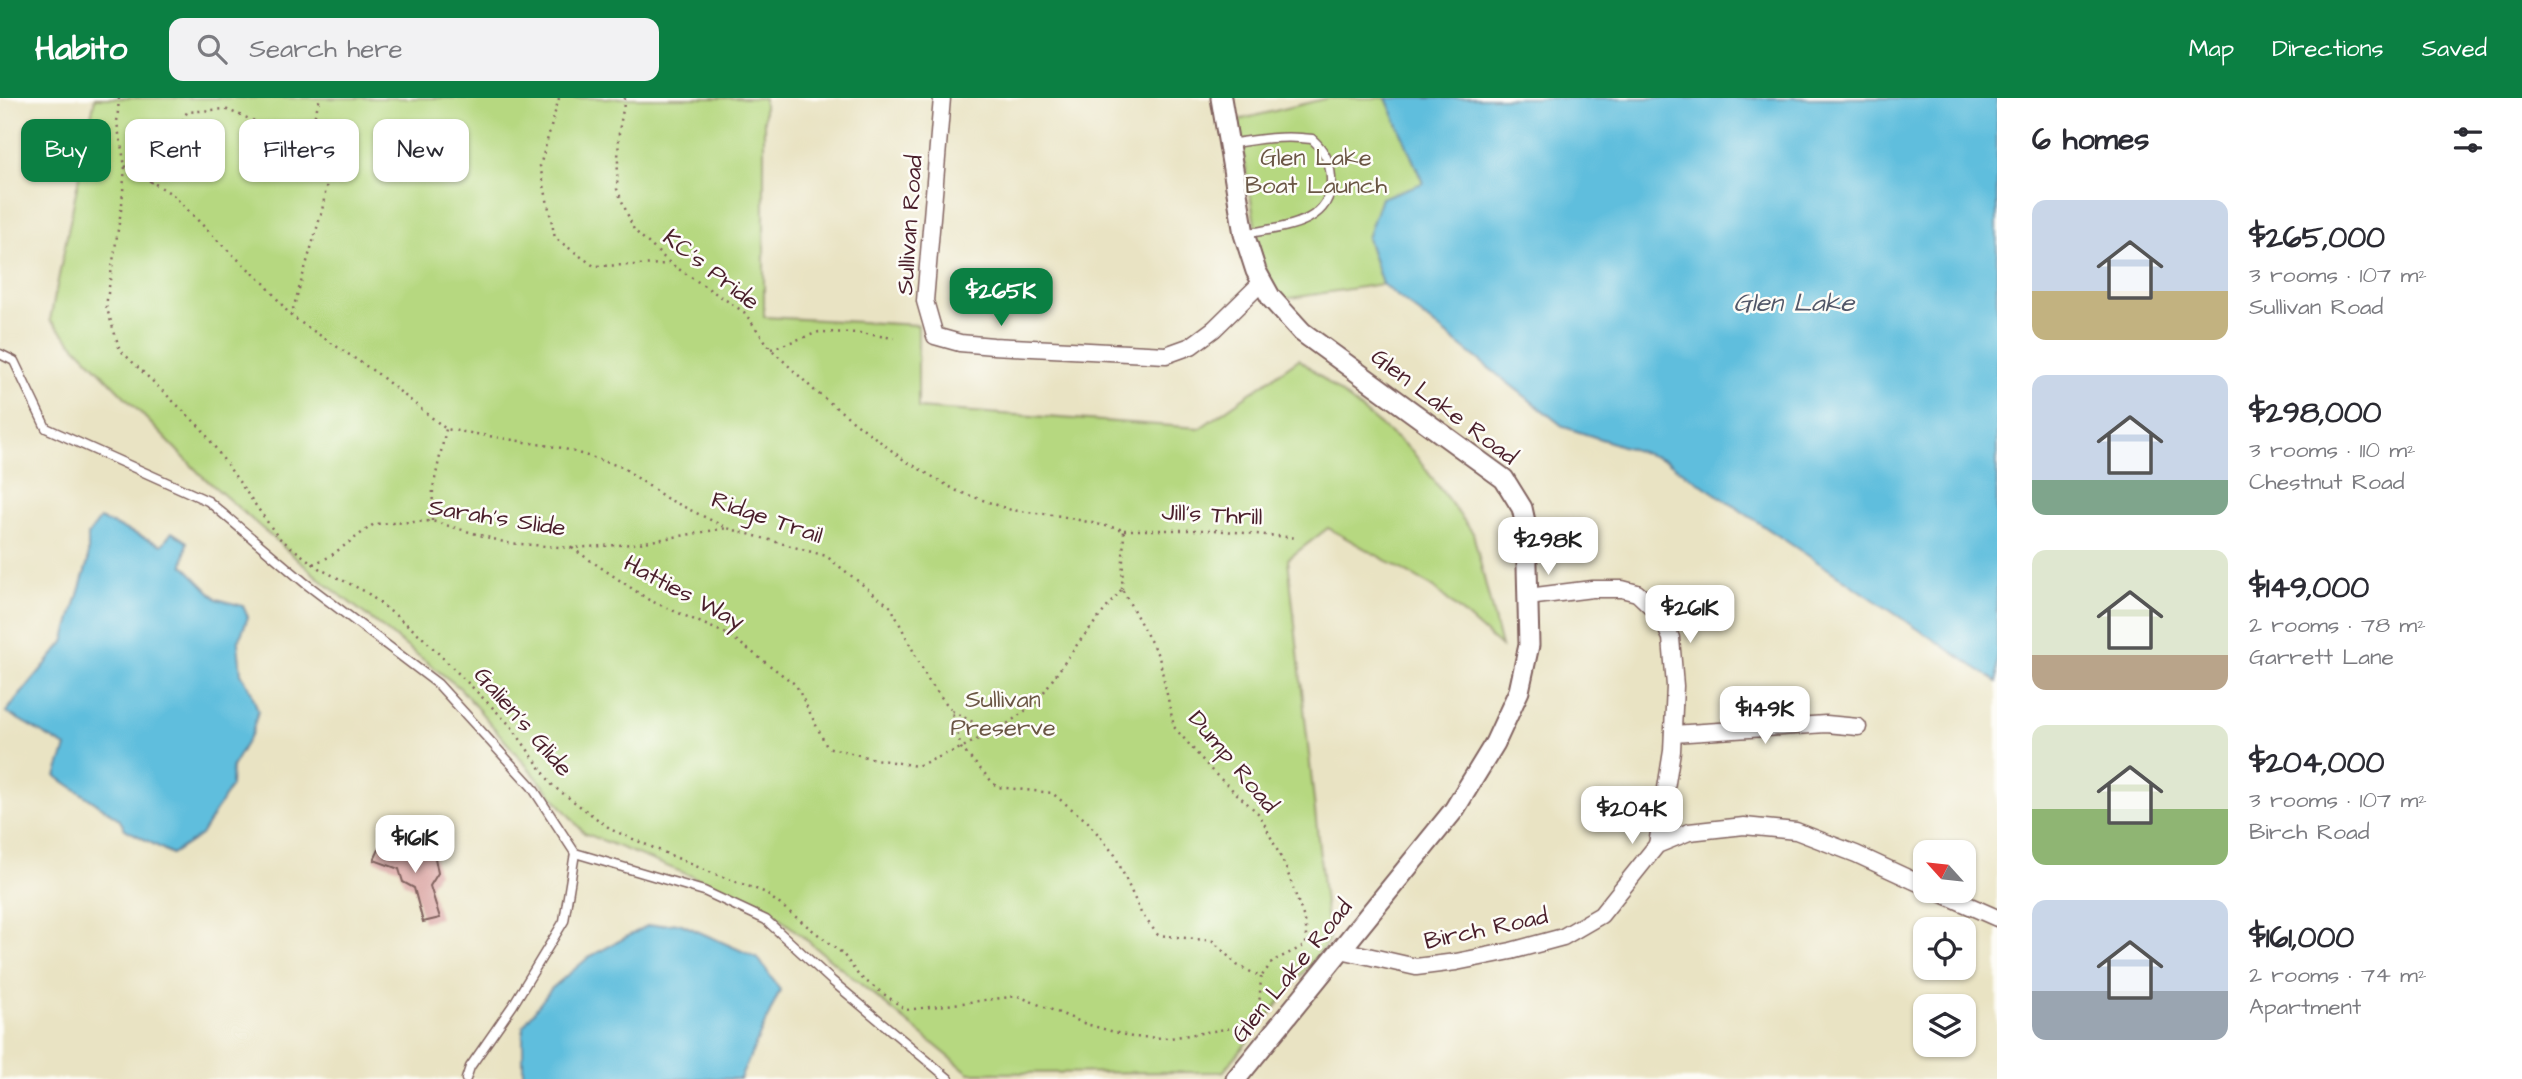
<!DOCTYPE html>
<meta charset="utf-8">
<style>
body{margin:0;font-family:"Architects Daughter",sans-serif;background:#f2f2f3;color:#2b2b33;height:100vh;display:flex;flex-direction:column;font-size:26px;white-space:nowrap}
*{box-sizing:border-box;margin:0}
p{font-size:23px;color:#7c7c81}
.icon{flex:none;width:38px;height:38px;fill:none;stroke:currentColor;stroke-width:2;stroke-linecap:round;stroke-linejoin:round}
.map{position:relative;flex:1;overflow:hidden}
.sheet{display:flex;flex-direction:column;background:#fff;width:525px}
.sheet>*{flex:none}
.banner{position:absolute;left:21px;top:21px;width:665px;height:63px;display:flex;gap:14px}
.needle{width:46px;rotate:297deg}
.buttons{position:absolute;left:1913px;top:742px;display:grid;gap:14px}
.buttons a{display:grid;place-items:center;width:63px;height:63px;border-radius:14px;background:#fff;box-shadow:0 2px 5px #0004;font-size:35px}
.price{position:absolute;translate:-50% -60px;padding:0 16px;border-radius:14px;background:#fff;color:#222;font-size:23px;line-height:46px;filter:drop-shadow(0 2px 4px #0008)}
.price::after{content:'';position:absolute;left:50%;top:42px;width:21px;height:16px;margin-left:-10px;background:inherit;clip-path:polygon(0 0,100% 0,50% 100%)}
.price.selected{background:#0b8043;color:#fff}
ul{padding:0;list-style:none}
li{display:flex;align-items:center;gap:21px;height:175px;padding:0 35px}
li span{display:grid;place-items:center;flex:none;width:196px;height:140px;border-radius:14px;color:#555}
li>.icon{margin-inline-start:auto}
span .icon{width:84px;height:84px;fill:#fffc;stroke-width:1}
li b{font-size:30px}
h2{display:flex;justify-content:space-between;align-items:center;height:84px;padding:0 35px;font-size:30px}
.pill{padding:0 24px;border-radius:14px;background:#fff;box-shadow:0 2px 5px #0004;font-size:24px;line-height:63px}
.pill.selected{background:#0b8043;color:#fff}
header{display:flex;align-items:center;gap:42px;box-sizing:border-box;height:98px;padding:0 35px;background:#0b8043;color:#fff}
header strong{font-size:33px}
nav{display:flex;gap:38px;margin-inline-start:auto;font-size:24px}
.search{width:490px;height:63px;background:#f2f2f3;display:flex;align-items:center;gap:18px;box-sizing:border-box;padding:0 24px;border-radius:14px;color:#7c7c81;font-size:26px}
main{display:flex;flex:1;min-height:0}
.map>svg:first-child{display:block}
.green{fill:#b6d880;stroke:#807c56;stroke-width:2}
.water{fill:#5fbedd;stroke:#546e84;stroke-width:2}
.building{fill:#d89d9b}
.lines{fill:none;stroke-linecap:round;stroke-linejoin:round}
.service-casing{stroke:#826460;stroke-width:11}
.minor-casing{stroke:#826460;stroke-width:19}
.tertiary-casing{stroke:#826460;stroke-width:23}
.path{stroke:#826460;stroke-width:2.5;stroke-dasharray:2 5;stroke-linecap:butt}
.service{stroke:#fff;stroke-width:8}
.minor{stroke:#fff;stroke-width:16}
.tertiary{stroke:#fff;stroke-width:19}
.labels{text-anchor:middle;dominant-baseline:central;stroke-width:5;stroke-linejoin:round;paint-order:stroke}
.park-label{font-size:24px;fill:#6a5644;stroke:#fdfcf7}
.street-label{font-size:24px;fill:#4a1f2b;stroke:#fdfcf7}
.water-label{font-size:26px;font-style:italic;fill:#515769;stroke:#fdfcf7}
</style>
<header>
<strong>Habito</strong>
<div class="search"><svg class="icon" aria-label="search" viewBox="0 0 24 24"><circle cx="10" cy="10" r="6"/><path d="M15 15l6 6"/></svg>Search here</div>
<nav><a>Map</a><a>Directions</a><a>Saved</a></nav>
</header>
<main>
<div class="map">
<svg width="1997" height="981" viewBox="0 0 1997 981">
<rect width="100%" height="100%" fill="#fdfcf7"/>
<filter id="ink" filterUnits="userSpaceOnUse"><feTurbulence type="fractalNoise" baseFrequency=".0143" numOctaves="2"/><feDisplacementMap in="SourceGraphic" scale="14" xChannelSelector="R" yChannelSelector="G"/><feConvolveMatrix kernelMatrix="1 2 1 2 8 2 1 2 1" color-interpolation-filters="sRGB"/></filter>
<filter id="wash" filterUnits="userSpaceOnUse"><feTurbulence type="fractalNoise" baseFrequency=".00686" numOctaves="4" result="noise"/><feDisplacementMap in="SourceGraphic" scale="28" xChannelSelector="R" yChannelSelector="G"/><feGaussianBlur stdDeviation="1.57" result="paint"/><feColorMatrix in="noise" values="0 0 0 0 0 0 0 0 0 0 0 0 0 0 0 0 0 1.4 0 .05"/><feComposite in="paint" operator="in"/></filter>
<g filter="url(#wash)">
<rect width="100%" height="100%" fill="#e9e3c3"/>
<g class="green">
<path d="M 95,0 L 764,0 L 764,219 L 918,227 L 918,310 L 1200,330 L 1299,261 L 1412,353 L 1473,435 L 1501,549 L 1433,489 L 1328,430 L 1288,461 L 1329,843 L 1223,974 L 969,975 L 764,807 L 584,735 L 460,590 L 322,483 L 201,377 L 50,222 Z"/>
<path d="M 1328,0 L 1386,0 L 1423,85 L 1367,140 L 1382,186 L 1285,201 L 1270,186 L 1259,151 L 1238,22 Z"/>
</g>
<g class="water">
<path d="M 1386,0 L 1997,0 L 1997,584 L 1665,362 L 1564,329 L 1382,186 L 1367,140 L 1381,100 L 1423,85 Z"/>
<path d="M 100,421 L 162,447 L 172,434 L 187,444 L 183,467 L 217,501 L 243,508 L 248,519 L 238,545 L 241,575 L 251,593 L 258,613 L 252,635 L 232,669 L 231,688 L 201,737 L 172,756 L 125,731 L 119,721 L 56,678 L 66,649 L 6,614 L 64,544 L 88,463 L 88,437 Z"/>
<path d="M 679,825 L 758,860 L 780,892 L 740,981 L 523,981 L 523,928 L 551,891 L 589,859 L 647,828 Z"/>
</g>
<g id="blocks">
<path class="building" d="M 382,745 L 407,755 L 423,750 L 435,760 L 438,775 L 430,788 L 440,820 L 423,824 L 414,790 L 403,784 L 399,771 L 374,762 Z"/>
</g>
</g>
<g filter="url(#ink)">
<use href="#blocks" fill-opacity="0" stroke="#826460" stroke-width="2"/>
<g class="lines">
<g class="service-casing">
<g id="service">
<path d="M 1230,46 C 1257,41 1285,37 1312,41 C 1324,52 1330,63 1331,80 C 1333,128 1280,129 1244,136"/>
<path d="M 0,256 L 14,263 L 46,330 L 208,403 L 305,485 L 438,586 L 532,689 L 575,755 L 704,793 L 766,822 L 831,882 L 949,981"/>
<path d="M 466,981 L 470,969 L 513,907 L 564,823 L 575,755"/>
</g>
</g>
<g class="minor-casing">
<g id="minor">
<path d="M 942,0 L 925,203 L 935,238 L 960,245 L 993,248 L 1166,257 L 1191,248 L 1214,231 L 1262,184"/>
<path d="M 1528,499 L 1592,491 L 1622,491 L 1637,495 L 1660,517 L 1671,540 L 1675,588 L 1672,653 L 1657,747"/>
<path d="M 1673,636 L 1826,626 L 1858,629"/>
<path d="M 1936,793 L 1997,820"/>
<path d="M 1341,852 L 1416,869 L 1456,864 L 1511,853 L 1563,839 L 1601,817 L 1657,747 L 1689,734 L 1744,728 L 1796,733 L 1856,756 L 1925,788"/>
</g>
</g>
<g class="tertiary-casing">
<path id="tertiary" d="M 1221,0 L 1244,136 L 1256,173 L 1271,200 L 1302,234 L 1504,381 L 1522,410 L 1526,428 L 1529,547 L 1519,593 L 1495,645 L 1454,712 L 1236,981"/>
</g>
<g class="path">
<path d="M 119,0 L 117,25 L 125,68 L 122,106 L 106,208 L 120,252 L 202,331 L 278,439 L 320,471 L 366,494 L 420,537 L 511,628 L 553,688 L 612,732 L 712,775 L 764,794 L 843,856 L 859,878 L 906,912 L 1018,898 L 1086,926 L 1132,939 L 1170,940 L 1244,928 L 1259,910 L 1261,879"/>
<path d="M 559,0 L 540,68 L 555,140 L 594,168 L 668,166"/>
<path d="M 625,0 L 619,34 L 617,91 L 634,132 L 671,166 L 744,214 L 771,251 L 816,294 L 904,362 L 957,393 L 1011,412 L 1061,418 L 1124,432 L 1122,491"/>
<path d="M 125,68 L 172,96 L 220,145 L 265,186 L 291,218 L 378,276 L 446,331 L 562,350 L 622,369 L 666,400 L 727,430 L 826,458 L 891,509 L 928,582 L 952,613 L 961,650 L 997,689 L 1052,695 L 1088,724 L 1115,757 L 1141,815 L 1158,837 L 1213,843 L 1237,867 L 1261,879"/>
<path d="M 151,85 L 187,14 L 225,11 L 287,36 L 314,20"/>
<path d="M 291,218 L 322,113 L 332,55 L 314,20 L 320,0"/>
<path d="M 771,251 L 819,234 L 860,235 L 894,240"/>
<path d="M 432,423 L 433,390 L 446,331"/>
<path d="M 1124,432 L 1214,432 L 1298,440"/>
<path d="M 572,450 L 649,502 L 729,537 L 796,587 L 827,649 L 875,661 L 917,668 L 961,650 L 1007,626 L 1036,605 L 1079,544 L 1122,491"/>
<path d="M 313,466 L 329,459 L 374,426 L 432,423 L 507,445 L 572,450 L 633,446 L 727,430"/>
<path d="M 1123,493 L 1159,559 L 1174,629 L 1213,674 L 1260,717 L 1286,770 L 1306,826 L 1306,847 L 1273,863 L 1261,879"/>
<path d="M 952,613 L 992,634"/>
</g>
<use href="#service" class="service"/>
<use href="#minor" class="minor"/>
<use href="#tertiary" class="tertiary"/>
</g>
</g>
<g class="labels">
<g class="park-label">
<text x="1316" y="60">Glen Lake<tspan x="1316" dy="28">Boat Launch</tspan></text>
<text x="1003" y="602">Sullivan<tspan x="1003" dy="28">Preserve</tspan></text>
</g>
<g class="street-label">
<text transform="translate(910 127) rotate(-86)">Sullivan Road</text>
<text transform="translate(711 172) rotate(38)">KC's Pride</text>
<text transform="translate(1444 309) rotate(37)">Glen Lake Road</text>
<text transform="translate(1212 417) rotate(3)">Jill's Thrill</text>
<text transform="translate(497 420) rotate(9)">Sarah's Slide</text>
<text transform="translate(767 420) rotate(19)">Ridge Trail</text>
<text transform="translate(684 495) rotate(28)">Hatties Way</text>
<text transform="translate(523 624) rotate(49)">Galien's Glide</text>
<text transform="translate(1233 664) rotate(50)">Dump Road</text>
<text transform="translate(1486 831) rotate(-12)">Birch Road</text>
<text transform="translate(1292 873) rotate(-51)">Glen Lake Road</text>
</g>
<g class="water-label">
<text x="1794" y="205">Glen Lake</text>
</g>
</g>
</svg>
<div class="buttons">
<a><svg class="needle" viewBox="-14 -14 28 28"><path d="M0-13l5 13h-10z" fill="#e53935"/><path d="M0 13l5-13h-10z" fill="#7c7c81"/></svg></a>
<a><svg class="icon" aria-label="locate" viewBox="0 0 24 24"><circle cx="12" cy="12" r="6"/><path d="M12 2v4M12 18v4M2 12h4M18 12h4"/></svg></a>
<a><svg class="icon" aria-label="layers" viewBox="0 0 24 24"><path d="M12 4l9 5-9 5-9-5zM3 14l9 5 9-5"/></svg></a>
</div>
<b class="price selected" style="left:1001px;top:230px">$265K</b>
<b class="price" style="left:1548px;top:479px">$298K</b>
<b class="price" style="left:1690px;top:547px">$261K</b>
<b class="price" style="left:1765px;top:648px">$149K</b>
<b class="price" style="left:1632px;top:748px">$204K</b>
<b class="price" style="left:415px;top:777px">$161K</b>
<div class="banner">
<a class="pill selected">Buy</a>
<a class="pill">Rent</a>
<a class="pill">Filters</a>
<a class="pill">New</a>
</div>
</div>
<section class="sheet">
<h2>6 homes<svg class="icon" aria-label="filters" viewBox="0 0 24 24"><path d="M4 7h16M4 17h16"/><circle cx="9" cy="7" r="2"/><circle cx="15" cy="17" r="2"/></svg></h2>
<ul>
<li><span style="background:linear-gradient(#c9d6e8 65%,#c2b280 0)"><svg class="icon" aria-label="home" viewBox="0 0 24 24"><path d="M3 11l9-7 9 7M6 9v11h12V9"/></svg></span><div><b>$265,000</b><p>3 rooms · 107 m²</p><p>Sullivan Road</p></div></li>
<li><span style="background:linear-gradient(#c9d6e8 75%,#7fa58c 0)"><svg class="icon" aria-label="home" viewBox="0 0 24 24"><path d="M3 11l9-7 9 7M6 9v11h12V9"/></svg></span><div><b>$298,000</b><p>3 rooms · 110 m²</p><p>Chestnut Road</p></div></li>
<li><span style="background:linear-gradient(#dfe7d0 75%,#b9a48a 0)"><svg class="icon" aria-label="home" viewBox="0 0 24 24"><path d="M3 11l9-7 9 7M6 9v11h12V9"/></svg></span><div><b>$149,000</b><p>2 rooms · 78 m²</p><p>Garrett Lane</p></div></li>
<li><span style="background:linear-gradient(#dfe7d0 60%,#8fb573 0)"><svg class="icon" aria-label="home" viewBox="0 0 24 24"><path d="M3 11l9-7 9 7M6 9v11h12V9"/></svg></span><div><b>$204,000</b><p>3 rooms · 107 m²</p><p>Birch Road</p></div></li>
<li><span style="background:linear-gradient(#c9d6e8 65%,#9aa5b1 0)"><svg class="icon" aria-label="home" viewBox="0 0 24 24"><path d="M3 11l9-7 9 7M6 9v11h12V9"/></svg></span><div><b>$161,000</b><p>2 rooms · 74 m²</p><p>Apartment</p></div></li>
</ul>
</section>
</main>
